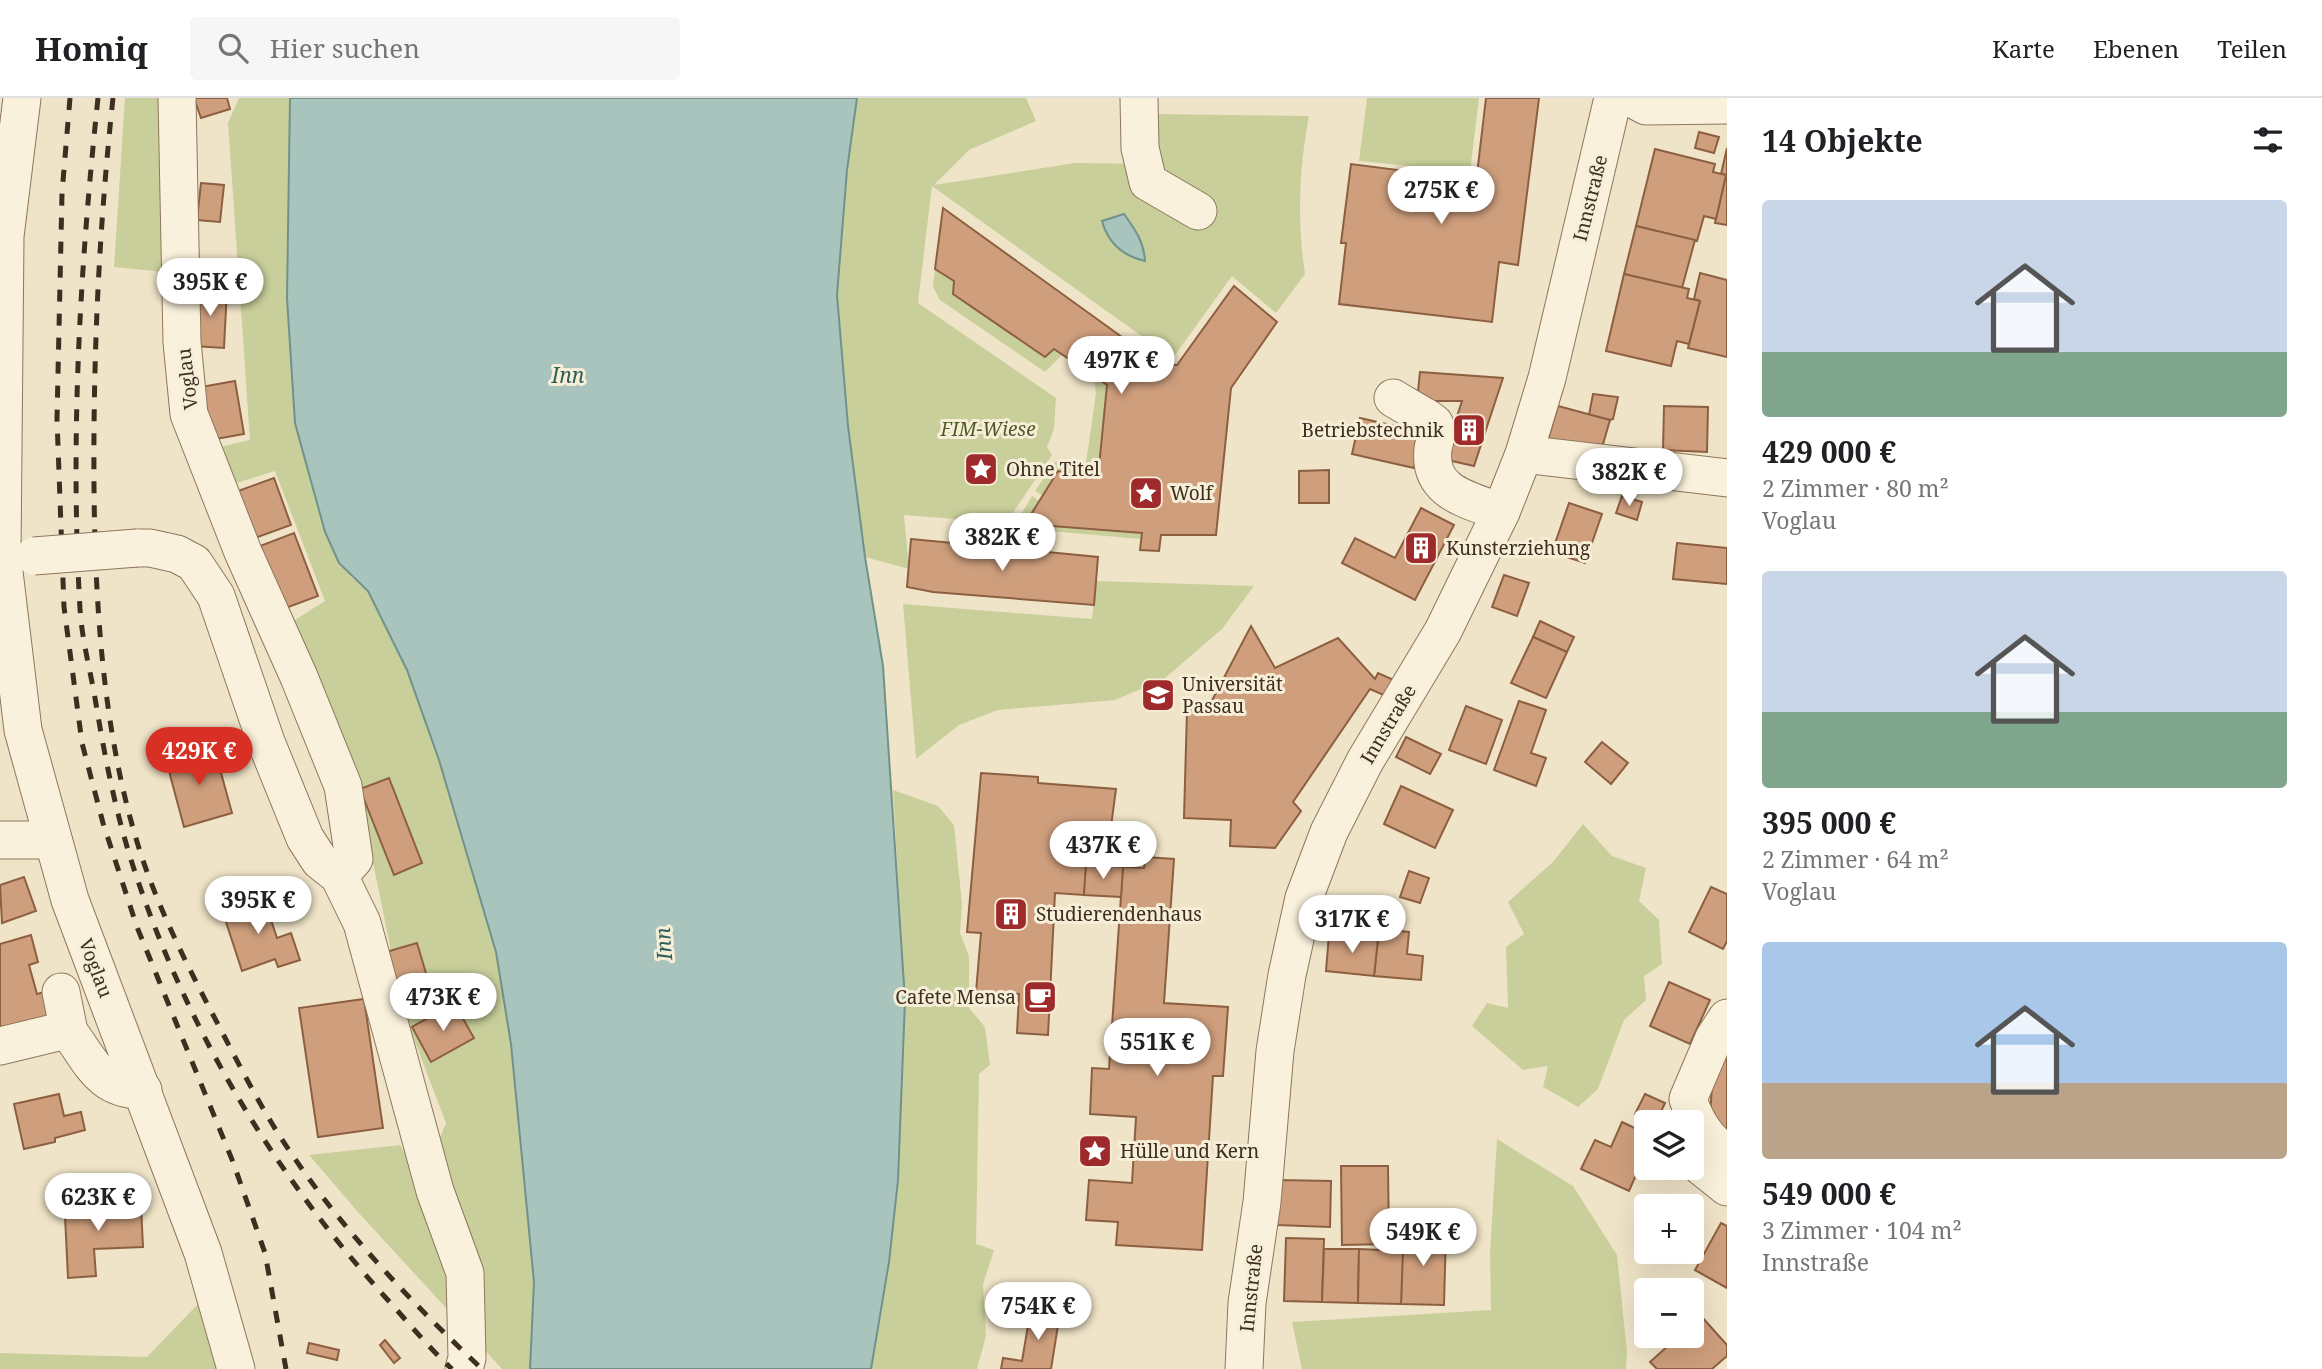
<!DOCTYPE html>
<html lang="de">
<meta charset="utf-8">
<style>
body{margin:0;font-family:"Noto Serif",serif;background:#f6f6f6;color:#202124;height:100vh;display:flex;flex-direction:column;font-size:26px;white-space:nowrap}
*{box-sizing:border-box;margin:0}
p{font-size:23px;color:#757577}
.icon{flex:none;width:38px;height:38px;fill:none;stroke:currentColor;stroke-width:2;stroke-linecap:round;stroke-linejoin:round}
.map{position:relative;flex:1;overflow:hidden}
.details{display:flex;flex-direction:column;background:#fff;width:595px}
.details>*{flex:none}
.controls{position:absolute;left:1634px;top:1012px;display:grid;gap:14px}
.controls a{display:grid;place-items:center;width:70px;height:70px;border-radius:7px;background:#fff;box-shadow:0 7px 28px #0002;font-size:35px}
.price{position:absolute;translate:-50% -60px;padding:0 16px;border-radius:24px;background:#fff;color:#222;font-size:23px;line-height:46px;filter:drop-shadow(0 2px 4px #0008)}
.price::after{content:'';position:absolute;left:50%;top:42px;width:21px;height:16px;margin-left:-10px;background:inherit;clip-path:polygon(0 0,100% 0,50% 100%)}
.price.on{background:#d93025;color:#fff}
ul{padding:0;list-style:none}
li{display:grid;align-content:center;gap:14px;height:371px;padding:0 35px}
li span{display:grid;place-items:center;height:217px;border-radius:7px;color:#555}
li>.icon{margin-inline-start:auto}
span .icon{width:126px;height:126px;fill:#fffc;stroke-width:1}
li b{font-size:30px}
h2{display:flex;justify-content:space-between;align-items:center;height:84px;padding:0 35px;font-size:30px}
header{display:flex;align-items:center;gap:42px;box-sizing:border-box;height:98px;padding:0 35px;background:#fff;border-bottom:2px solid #e0e0e0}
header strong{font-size:33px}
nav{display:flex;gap:38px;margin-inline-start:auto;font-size:24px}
.search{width:490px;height:63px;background:#f6f6f6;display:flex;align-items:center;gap:18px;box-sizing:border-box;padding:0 24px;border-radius:7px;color:#757577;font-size:26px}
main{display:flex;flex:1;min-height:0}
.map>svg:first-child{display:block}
.green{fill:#c9cf9b}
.water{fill:#a9c4bc;stroke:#6f938a;stroke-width:2}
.building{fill:#cf9f7d;stroke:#8d5f41;stroke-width:2}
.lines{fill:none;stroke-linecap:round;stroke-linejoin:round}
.minor-casing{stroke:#8d765c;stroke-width:39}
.minor{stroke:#faf1dc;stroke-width:37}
.rail{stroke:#3d2e20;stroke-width:5;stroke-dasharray:12 12;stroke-linecap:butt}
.minor-bridge-casing{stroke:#8d765c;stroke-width:39;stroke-linecap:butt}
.minor-bridge{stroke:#faf1dc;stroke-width:37}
.labels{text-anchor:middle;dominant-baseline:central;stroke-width:6;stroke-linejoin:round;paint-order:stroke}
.street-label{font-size:19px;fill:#3d2e20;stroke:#f7eed8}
.park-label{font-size:19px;font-style:italic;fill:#4d5a26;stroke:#f7eed8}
.poi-label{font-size:19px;fill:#3d2e20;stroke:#f7eed8;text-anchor:start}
.water-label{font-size:21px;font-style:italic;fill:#2f5d5a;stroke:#f7eed8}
</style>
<header>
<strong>Homiq</strong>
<div class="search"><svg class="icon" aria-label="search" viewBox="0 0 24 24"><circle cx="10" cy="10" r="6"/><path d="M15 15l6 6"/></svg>Hier suchen</div>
<nav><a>Karte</a><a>Ebenen</a><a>Teilen</a></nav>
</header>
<main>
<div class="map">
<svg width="1727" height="1271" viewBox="0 0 1727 1271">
<rect width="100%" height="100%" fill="#f0e4c8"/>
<g class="green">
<path d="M 125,0 L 183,0 L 173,175 L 114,169 Z"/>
<path d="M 239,0 L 290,0 L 287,200 L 295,325 L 351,478 L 368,493 L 407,572 L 439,662 L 496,854 L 511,946 L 534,1184 L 530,1271 L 502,1271 L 357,1113 L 309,1057 L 400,1047 L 422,1083 L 446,1025 L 403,912 L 366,730 L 290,525 L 325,503 L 275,373 L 230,387 L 216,350 L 250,342 L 228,25 Z"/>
<path d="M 857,0 L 1026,0 L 1036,23 L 969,52 L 934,87 L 1075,65 L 1155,66 L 1154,16 L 1309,18 C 1299,72 1297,122 1305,176 L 1276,215 L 1232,178 L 1175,257 L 1161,252 L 932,88 L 918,205 L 1056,300 L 1054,331 L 1047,349 L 1052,357 L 1006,425 L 904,417 L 909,471 L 865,459 L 848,328 L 837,197 L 847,72 Z"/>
<path d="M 1367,0 L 1479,0 L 1470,74 L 1359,63 Z"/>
<path d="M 935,171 L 954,183 L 953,196 L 1044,259 L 1054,251 L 1062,257 L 1045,274 L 940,202 L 933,189 Z"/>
<path d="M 1094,279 L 1107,287 L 1098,379 L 1058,374 L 1042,397 L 1035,393 L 1056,363 L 1086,365 L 1096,295 Z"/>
<path d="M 1032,398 L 1039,403 L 1025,426 L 1142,435 L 1141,441 L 1013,430 Z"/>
<path d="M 1096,483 L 1254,488 L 1222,531 L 1164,581 L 1115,602 L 998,612 L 959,627 L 916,661 L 903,506 L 1092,521 Z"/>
<path d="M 893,692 L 938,708 L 954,727 L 962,806 L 960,835 L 969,858 L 969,910 L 985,929 L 990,967 L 979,976 L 976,1146 L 994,1152 L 983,1186 L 986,1238 L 977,1271 L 871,1271 L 889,1164 L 898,1082 L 905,902 Z"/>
<path d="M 1583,726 L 1612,758 L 1646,770 L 1639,803 L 1659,822 L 1662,866 L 1644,878 L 1646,902 L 1624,922 L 1598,991 L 1578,1009 L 1543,989 L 1548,968 L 1523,972 L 1472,928 L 1487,905 L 1508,910 L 1506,849 L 1524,836 L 1508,804 L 1553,764 Z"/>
<path d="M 1497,1041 L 1573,1088 L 1617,1157 L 1627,1254 L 1626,1271 L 1302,1271 L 1292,1224 L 1491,1212 L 1490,1154 Z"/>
<path d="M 200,1204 L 224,1271 L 0,1271 L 0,1255 L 147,1259 Z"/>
</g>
<g class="water">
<path d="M 290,0 L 857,0 L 847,72 L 837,197 L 848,328 L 865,459 L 883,568 L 905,902 L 898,1082 L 889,1164 L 871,1271 L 530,1271 L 534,1184 L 511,946 L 496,854 L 439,662 L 407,572 L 368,493 L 339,465 L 325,434 L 295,325 L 287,200 Z"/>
<path d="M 1124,116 C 1135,131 1144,144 1145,163 C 1123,158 1108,145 1102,123 Z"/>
</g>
<g class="building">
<path d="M 194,0 L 227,0 L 230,11 L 201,20 Z"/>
<path d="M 1486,0 L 1539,0 L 1518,167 L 1499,164 L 1492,224 L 1339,206 L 1346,145 L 1341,145 L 1351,66 L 1453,79 L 1451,90 L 1475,93 Z"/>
<path d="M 1699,34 L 1719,39 L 1714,55 L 1695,50 Z"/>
<path d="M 1727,50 L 1727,127 L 1715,125 L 1726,77 L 1721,76 Z"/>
<path d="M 1655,51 L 1715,66 L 1713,74 L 1726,77 L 1716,121 L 1704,118 L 1697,143 L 1636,128 Z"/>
<path d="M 201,85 L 224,87 L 220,124 L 197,122 Z"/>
<path d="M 943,110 L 1158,265 L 1177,267 L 1234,188 L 1277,224 L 1231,290 L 1216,437 L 1161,437 L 1159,453 L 1140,452 L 1142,435 L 1025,426 L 1058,373 L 1098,379 L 1107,287 L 1054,251 L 1045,259 L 953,196 L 954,183 L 935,171 Z"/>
<path d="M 1636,128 L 1695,142 L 1682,190 L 1624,176 Z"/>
<path d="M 1700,175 L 1727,182 L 1727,259 L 1688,250 L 1700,203 L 1694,201 Z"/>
<path d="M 1624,176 L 1689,191 L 1687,200 L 1700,203 L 1689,246 L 1677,243 L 1671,268 L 1606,253 Z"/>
<path d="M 196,190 L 227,191 L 224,250 L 193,248 Z"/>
<path d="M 1420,274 L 1503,280 L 1474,368 L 1443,361 L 1462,303 L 1417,303 Z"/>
<path d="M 235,283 L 244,336 L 210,342 L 201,289 Z"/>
<path d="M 1593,296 L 1618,299 L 1613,321 L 1610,322 L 1589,317 Z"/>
<path d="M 1558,308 L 1610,322 L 1599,360 L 1547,345 Z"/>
<path d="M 1664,308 L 1708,309 L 1707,354 L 1663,352 Z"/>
<path d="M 1360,320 L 1422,334 L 1414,370 L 1352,356 Z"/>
<path d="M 1329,372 L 1329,405 L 1299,405 L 1299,373 Z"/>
<path d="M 274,380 L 291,427 L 255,440 L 238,393 Z"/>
<path d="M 1622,398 L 1642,404 L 1637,422 L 1616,415 Z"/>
<path d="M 1569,405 L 1602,416 L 1585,465 L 1552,454 Z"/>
<path d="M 1421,410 L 1454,427 L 1415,502 L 1342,465 L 1355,440 L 1395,460 Z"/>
<path d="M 294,435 L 318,498 L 283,511 L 260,448 Z"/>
<path d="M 911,441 L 1098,459 L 1094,507 L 933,494 L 907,489 Z"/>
<path d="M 1677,445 L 1727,450 L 1727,486 L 1673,481 Z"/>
<path d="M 1504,477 L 1529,485 L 1517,518 L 1492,509 Z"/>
<path d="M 1540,523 L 1574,539 L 1567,554 L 1533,539 Z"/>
<path d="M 1251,528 L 1275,570 L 1338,540 L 1375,581 L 1378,575 L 1396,583 L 1388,599 L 1370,591 L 1293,704 L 1301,713 L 1275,750 L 1230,748 L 1231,722 L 1184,720 L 1187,612 L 1207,612 Z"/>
<path d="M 1533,539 L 1567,554 L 1546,600 L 1511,585 Z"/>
<path d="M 1519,603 L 1546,612 L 1531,655 L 1546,660 L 1536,688 L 1494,672 Z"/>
<path d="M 1466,608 L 1502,622 L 1486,666 L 1449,652 Z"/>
<path d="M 1406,639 L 1441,656 L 1430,676 L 1396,659 Z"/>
<path d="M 1602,644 L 1628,665 L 1611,686 L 1585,664 Z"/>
<path d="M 214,649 L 232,715 L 184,729 L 166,662 Z"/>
<path d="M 981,675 L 1038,679 L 1038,685 L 1116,691 L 1110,736 L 1089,735 L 1084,797 L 1055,795 L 1048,937 L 1017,935 L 1019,896 L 976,894 L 981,835 L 967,834 Z"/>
<path d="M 389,680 L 422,765 L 394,777 L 360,691 Z"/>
<path d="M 1401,688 L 1453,712 L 1435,750 L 1384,726 Z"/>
<path d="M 1145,759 L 1174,761 L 1164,905 L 1228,909 L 1223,978 L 1213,978 L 1202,1152 L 1116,1147 L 1118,1124 L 1086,1122 L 1089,1082 L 1132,1085 L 1136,1019 L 1090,1016 L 1092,970 L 1109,971 L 1123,769 L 1144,770 Z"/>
<path d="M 1086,766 L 1123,769 L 1121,799 L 1084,797 Z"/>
<path d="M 1409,773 L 1429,780 L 1420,805 L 1400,799 Z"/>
<path d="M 24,779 L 36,813 L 2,825 L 0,787 Z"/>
<path d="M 1711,789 L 1727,796 L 1727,843 L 1723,851 L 1689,834 Z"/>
<path d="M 263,798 L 277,840 L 291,835 L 300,862 L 278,869 L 275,861 L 242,873 L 222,812 Z"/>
<path d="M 1379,831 L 1409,834 L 1407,856 L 1423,858 L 1421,882 L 1374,878 Z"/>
<path d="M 1329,836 L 1378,841 L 1374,878 L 1326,873 Z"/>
<path d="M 31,837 L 38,864 L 29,867 L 37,896 L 48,893 L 56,922 L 0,938 L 0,846 Z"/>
<path d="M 417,845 L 431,892 L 399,901 L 386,854 Z"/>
<path d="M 1669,884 L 1710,902 L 1690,946 L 1650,928 Z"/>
<path d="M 364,901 L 383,1030 L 318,1039 L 299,910 Z"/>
<path d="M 454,905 L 474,940 L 431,964 L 412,929 Z"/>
<path d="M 1714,957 L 1727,958 L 1727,1035 L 1709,1034 Z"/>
<path d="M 59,996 L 64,1018 L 81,1014 L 85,1032 L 55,1040 L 55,1044 L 24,1051 L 14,1006 Z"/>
<path d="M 1645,996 L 1665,1005 L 1656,1024 L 1635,1016 Z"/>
<path d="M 1622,1024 L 1647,1036 L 1647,1052 L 1629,1093 L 1581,1071 L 1595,1042 L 1611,1049 Z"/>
<path d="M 1341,1068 L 1388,1068 L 1389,1146 L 1342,1147 Z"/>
<path d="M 1278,1082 L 1331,1083 L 1330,1129 L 1277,1127 Z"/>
<path d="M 87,1096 L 87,1111 L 141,1108 L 143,1149 L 94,1151 L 96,1178 L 68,1180 L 64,1098 Z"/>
<path d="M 1721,1125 L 1727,1128 L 1727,1190 L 1695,1172 Z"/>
<path d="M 1403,1133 L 1446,1134 L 1444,1207 L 1401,1206 Z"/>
<path d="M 1286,1140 L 1324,1141 L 1322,1204 L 1284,1203 Z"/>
<path d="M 1324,1151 L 1359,1151 L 1358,1205 L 1322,1204 Z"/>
<path d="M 1359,1151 L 1403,1153 L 1401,1206 L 1358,1205 Z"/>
<path d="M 1031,1210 L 1060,1215 L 1051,1271 L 1001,1271 L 1003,1260 L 1022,1263 Z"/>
<path d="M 1701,1218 L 1727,1247 L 1727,1258 L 1712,1271 L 1657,1271 L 1650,1264 L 1680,1237 L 1692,1237 L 1692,1226 Z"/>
<path d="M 385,1242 L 400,1260 L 394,1265 L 380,1247 Z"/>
<path d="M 309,1245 L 339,1252 L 337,1262 L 307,1255 Z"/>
</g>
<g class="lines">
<g class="minor-casing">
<g id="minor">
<path d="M 22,0 L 5,138 L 2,457 L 23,632 L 70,802 L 203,1155 L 236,1271"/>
<path d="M 177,0 L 182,244 L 189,316 L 243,454 L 299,579 L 343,688 L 354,761 L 339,778"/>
<path d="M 1139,0 L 1140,50 L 1148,84 L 1198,113"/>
<path d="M 1631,0 L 1646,8 L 1727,7"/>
<path d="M 1393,300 C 1399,304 1432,322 1434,325 C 1440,334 1434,342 1433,351 C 1428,395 1469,402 1501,414"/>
<path d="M 1524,356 L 1727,380"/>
<path d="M 137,450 L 150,450 L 177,456 L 194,465 L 216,498 L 266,644 L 305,740 L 320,763 L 339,778 L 362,825 L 435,1093 L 465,1175 L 467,1260 L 464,1271"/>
<path d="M 0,742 L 53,742"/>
<path d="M 61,894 L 69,934"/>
<path d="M 1727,920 L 1714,940 L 1688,1001 C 1696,1025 1707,1042 1727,1056"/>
<path d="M 0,948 L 58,934 L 69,934 C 91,963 100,993 143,992"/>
<path d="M 1692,1061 L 1727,1089"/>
<path d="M 1244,1271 L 1247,1205 L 1262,1104 L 1275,953 L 1287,877 L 1304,800 L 1329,734 L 1365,663 L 1443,533 L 1501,414 L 1524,356 L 1547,280 L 1613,0"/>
</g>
</g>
<use href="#minor" class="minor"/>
<g class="rail">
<path d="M 70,0 L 62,95 L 57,321 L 64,509 L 82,645 L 103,725 L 137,829 L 233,1064 L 265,1155 L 286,1271"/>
<path d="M 98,0 C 80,169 70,341 80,511 C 82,543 91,575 96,606 C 105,660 116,716 133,768 C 185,928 273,1075 386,1200 C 408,1224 428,1249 452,1271"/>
<path d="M 113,0 C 99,130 93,258 94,389 C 95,507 103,634 138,747 C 156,805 183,859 211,913 C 237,962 261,1012 293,1058 C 346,1136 414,1207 482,1271"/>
</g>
<g class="minor-bridge-casing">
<path id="minor-bridge" d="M 34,458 L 137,450"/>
</g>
<use href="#minor-bridge" class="minor-bridge"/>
</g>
<defs>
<g id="building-square" transform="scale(1.75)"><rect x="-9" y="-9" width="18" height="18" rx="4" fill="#9e2a2b" stroke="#f7eed8"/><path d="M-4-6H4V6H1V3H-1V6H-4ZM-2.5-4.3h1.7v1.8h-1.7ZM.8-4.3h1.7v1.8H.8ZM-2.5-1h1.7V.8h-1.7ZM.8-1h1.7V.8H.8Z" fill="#fff"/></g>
<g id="sight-square" transform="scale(1.75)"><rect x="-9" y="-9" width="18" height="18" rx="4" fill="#9e2a2b" stroke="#f7eed8"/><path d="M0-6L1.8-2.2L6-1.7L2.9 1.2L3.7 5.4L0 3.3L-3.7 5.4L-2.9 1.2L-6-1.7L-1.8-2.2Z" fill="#fff"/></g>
<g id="university-square" transform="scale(1.75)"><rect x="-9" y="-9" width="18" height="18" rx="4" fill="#9e2a2b" stroke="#f7eed8"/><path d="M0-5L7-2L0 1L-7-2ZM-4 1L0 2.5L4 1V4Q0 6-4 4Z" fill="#fff"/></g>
<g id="cafe-square" transform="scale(1.75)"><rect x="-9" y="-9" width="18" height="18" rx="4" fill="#9e2a2b" stroke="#f7eed8"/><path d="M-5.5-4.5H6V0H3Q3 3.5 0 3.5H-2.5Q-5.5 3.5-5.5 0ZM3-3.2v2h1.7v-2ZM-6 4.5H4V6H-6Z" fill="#fff"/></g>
</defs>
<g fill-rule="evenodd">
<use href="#building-square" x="1469" y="332"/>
<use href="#sight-square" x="981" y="371"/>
<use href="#sight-square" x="1146" y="395"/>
<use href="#building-square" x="1421" y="450"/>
<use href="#university-square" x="1158" y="597"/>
<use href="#building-square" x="1011" y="816"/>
<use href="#cafe-square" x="1040" y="899"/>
<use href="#sight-square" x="1095" y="1053"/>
</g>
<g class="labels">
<g class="street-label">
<text transform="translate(1590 100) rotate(-76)">Innstraße</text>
<text transform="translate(187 281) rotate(-97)">Voglau</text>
<text transform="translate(1388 626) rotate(-59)">Innstraße</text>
<text transform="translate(96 870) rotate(69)">Voglau</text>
<text transform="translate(1251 1190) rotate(-84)">Innstraße</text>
</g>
<g class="park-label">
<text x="988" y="331">FIM-Wiese</text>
</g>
<g class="poi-label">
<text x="1444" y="332" text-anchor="end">Betriebstechnik</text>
<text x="1006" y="371">Ohne Titel</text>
<text x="1170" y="395">Wolf</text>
<text x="1446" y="450">Kunsterziehung</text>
<text x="1182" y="586">Universität<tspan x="1182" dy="22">Passau</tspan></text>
<text x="1036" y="816">Studierendenhaus</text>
<text x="1016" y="899" text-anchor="end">Cafete Mensa</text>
<text x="1120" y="1053">Hülle und Kern</text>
</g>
<g class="water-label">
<text x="568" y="277">Inn</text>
<text transform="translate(663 846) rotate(-94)">Inn</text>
</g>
</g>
</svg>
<div class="controls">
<a><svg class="icon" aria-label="layers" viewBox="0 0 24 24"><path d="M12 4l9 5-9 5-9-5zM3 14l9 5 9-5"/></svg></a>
<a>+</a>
<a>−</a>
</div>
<b class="price" style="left:1441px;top:128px">275K €</b>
<b class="price" style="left:210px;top:220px">395K €</b>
<b class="price" style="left:1121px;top:298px">497K €</b>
<b class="price" style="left:1629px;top:410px">382K €</b>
<b class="price" style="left:1002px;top:475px">382K €</b>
<b class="price on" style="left:199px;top:689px">429K €</b>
<b class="price" style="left:1103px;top:783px">437K €</b>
<b class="price" style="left:258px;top:838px">395K €</b>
<b class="price" style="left:1352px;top:857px">317K €</b>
<b class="price" style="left:443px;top:935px">473K €</b>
<b class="price" style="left:1157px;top:980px">551K €</b>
<b class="price" style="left:98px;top:1135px">623K €</b>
<b class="price" style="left:1423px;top:1170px">549K €</b>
<b class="price" style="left:1038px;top:1244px">754K €</b>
</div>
<section class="details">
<h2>14 Objekte<svg class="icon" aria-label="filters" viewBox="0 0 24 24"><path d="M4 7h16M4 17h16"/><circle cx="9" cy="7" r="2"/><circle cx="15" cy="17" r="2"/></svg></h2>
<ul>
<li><span style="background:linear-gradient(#c9d6e8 70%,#7fa58c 0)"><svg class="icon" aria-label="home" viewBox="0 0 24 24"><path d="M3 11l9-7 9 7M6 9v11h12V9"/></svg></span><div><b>429 000 €</b><p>2 Zimmer · 80 m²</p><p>Voglau</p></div></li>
<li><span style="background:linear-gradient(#c9d6e8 65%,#7fa58c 0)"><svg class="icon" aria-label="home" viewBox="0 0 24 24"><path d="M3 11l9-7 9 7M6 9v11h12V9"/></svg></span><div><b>395 000 €</b><p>2 Zimmer · 64 m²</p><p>Voglau</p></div></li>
<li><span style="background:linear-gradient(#a9c7e8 65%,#b9a48a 0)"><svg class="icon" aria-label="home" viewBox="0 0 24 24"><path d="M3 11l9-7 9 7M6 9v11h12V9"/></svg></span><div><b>549 000 €</b><p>3 Zimmer · 104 m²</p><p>Innstraße</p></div></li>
</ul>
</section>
</main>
